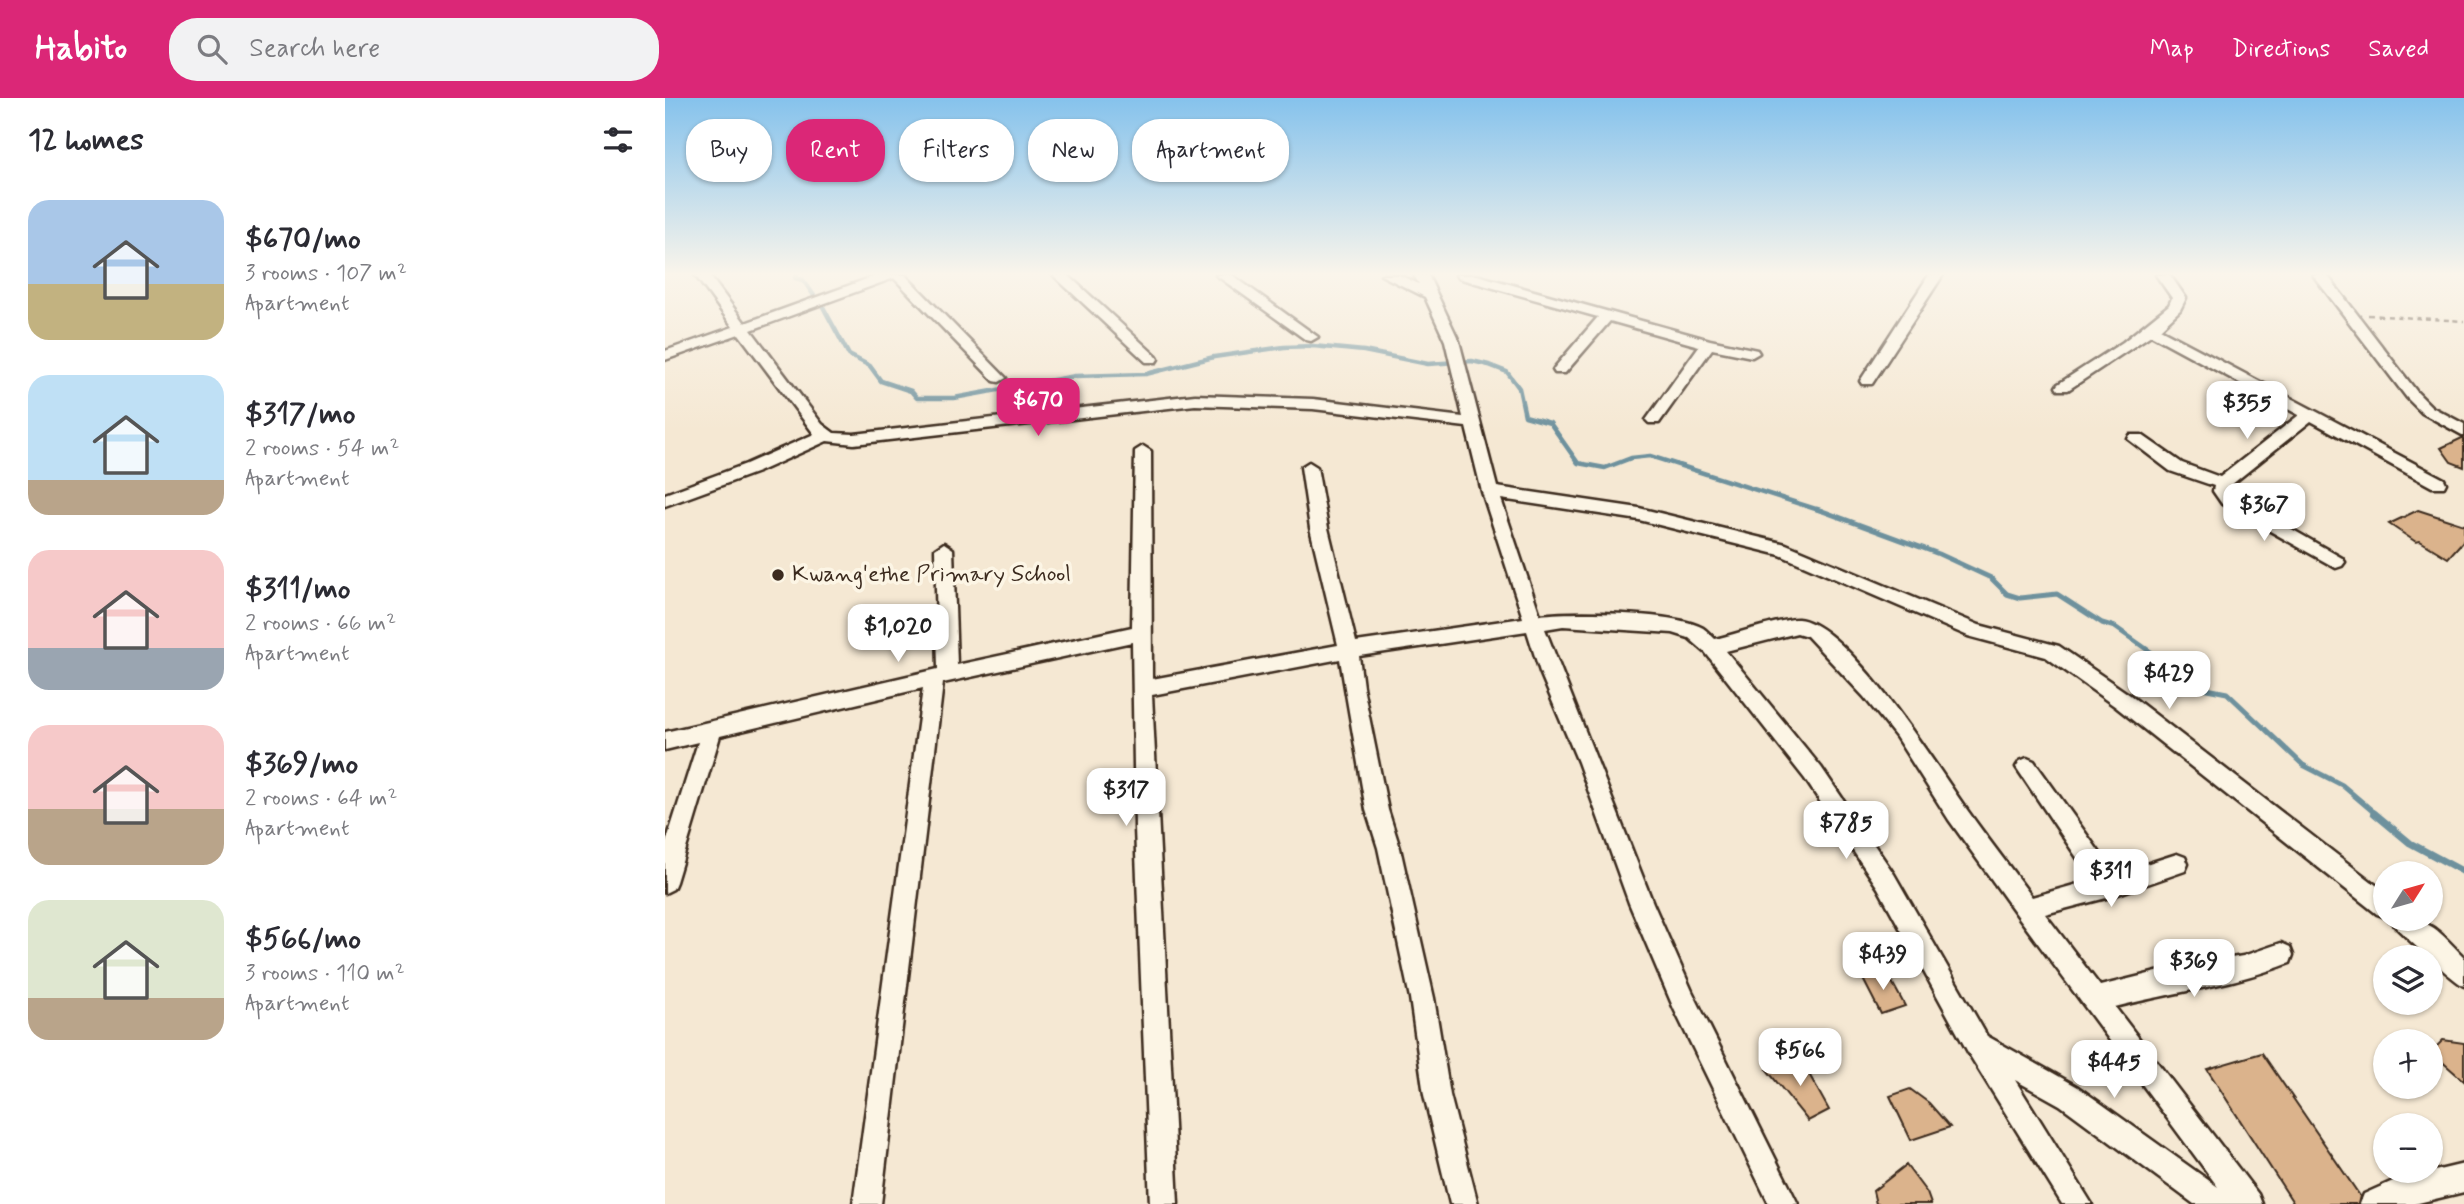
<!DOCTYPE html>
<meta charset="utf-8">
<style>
body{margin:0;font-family:Mynerve,sans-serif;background:#f2f2f3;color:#2b2b33;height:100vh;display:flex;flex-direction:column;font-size:26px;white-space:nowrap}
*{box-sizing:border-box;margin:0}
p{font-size:23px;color:#7c7c81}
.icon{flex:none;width:38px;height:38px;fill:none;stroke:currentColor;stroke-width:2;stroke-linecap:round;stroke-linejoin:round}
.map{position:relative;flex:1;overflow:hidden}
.side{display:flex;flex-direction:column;background:#fff;width:665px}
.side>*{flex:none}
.guide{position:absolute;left:21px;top:21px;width:665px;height:63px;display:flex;gap:14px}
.needle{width:46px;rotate:53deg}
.controls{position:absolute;left:1708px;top:763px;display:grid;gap:14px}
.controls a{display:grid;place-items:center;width:70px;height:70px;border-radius:50%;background:#fff;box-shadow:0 2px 5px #0004;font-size:35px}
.price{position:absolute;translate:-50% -60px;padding:0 16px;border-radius:14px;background:#fff;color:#222;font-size:23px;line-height:46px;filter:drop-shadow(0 2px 4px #0008)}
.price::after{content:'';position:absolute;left:50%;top:42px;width:21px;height:16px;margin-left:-10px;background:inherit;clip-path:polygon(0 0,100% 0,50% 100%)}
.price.active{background:#db2777;color:#fff}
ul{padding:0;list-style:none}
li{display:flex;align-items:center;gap:21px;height:175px;padding:0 28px}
li span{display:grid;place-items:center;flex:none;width:196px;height:140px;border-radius:21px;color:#555}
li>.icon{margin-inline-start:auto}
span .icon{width:84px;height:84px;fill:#fffc;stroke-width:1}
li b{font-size:30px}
h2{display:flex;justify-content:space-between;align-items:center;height:84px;padding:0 28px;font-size:30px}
.pill{padding:0 24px;border-radius:28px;background:#fff;box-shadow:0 2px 5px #0004;font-size:24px;line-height:63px}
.pill.active{background:#db2777;color:#fff}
header{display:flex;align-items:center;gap:42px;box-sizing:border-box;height:98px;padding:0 35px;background:#db2777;color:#fff}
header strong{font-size:33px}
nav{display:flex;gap:38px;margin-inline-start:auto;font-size:24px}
.search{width:490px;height:63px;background:#f2f2f3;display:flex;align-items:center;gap:18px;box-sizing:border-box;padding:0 24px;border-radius:28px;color:#7c7c81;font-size:26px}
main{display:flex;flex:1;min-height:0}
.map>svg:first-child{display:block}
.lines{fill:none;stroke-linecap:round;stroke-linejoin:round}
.stream-far2{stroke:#6e919d;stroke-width:4.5}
.stream-far1{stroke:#6e919d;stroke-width:5}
.stream{stroke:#6e919d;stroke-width:7}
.building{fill:#dbb38c;stroke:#3b2a1e;stroke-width:2}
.street-casing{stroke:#3b2a1e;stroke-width:5}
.path{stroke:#3b2a1e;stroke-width:2.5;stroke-dasharray:5 4.5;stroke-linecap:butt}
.street{fill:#fcf5e5;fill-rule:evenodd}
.poi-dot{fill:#3b2a1e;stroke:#fcf5e5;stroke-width:2.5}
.labels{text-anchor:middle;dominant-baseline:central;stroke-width:7;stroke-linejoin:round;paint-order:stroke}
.poi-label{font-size:23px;fill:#3b2a1e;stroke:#fcf5e5;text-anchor:start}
</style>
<header>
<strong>Habito</strong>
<div class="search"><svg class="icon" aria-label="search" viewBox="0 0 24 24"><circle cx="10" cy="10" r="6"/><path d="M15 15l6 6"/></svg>Search here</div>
<nav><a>Map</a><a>Directions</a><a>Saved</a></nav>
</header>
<main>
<section class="side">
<h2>12 homes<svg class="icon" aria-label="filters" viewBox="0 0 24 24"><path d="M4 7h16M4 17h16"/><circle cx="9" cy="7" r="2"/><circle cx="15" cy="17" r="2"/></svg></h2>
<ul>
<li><span style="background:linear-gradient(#a9c7e8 60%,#c2b280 0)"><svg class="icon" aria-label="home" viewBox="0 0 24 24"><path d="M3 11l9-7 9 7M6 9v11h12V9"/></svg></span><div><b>$670/mo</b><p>3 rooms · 107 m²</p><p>Apartment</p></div></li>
<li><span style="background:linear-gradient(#bfe0f5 75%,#b9a48a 0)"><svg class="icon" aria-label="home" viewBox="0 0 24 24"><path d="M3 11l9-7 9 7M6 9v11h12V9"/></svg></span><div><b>$317/mo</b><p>2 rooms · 54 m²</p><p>Apartment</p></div></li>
<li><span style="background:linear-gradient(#f6c9c9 70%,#9aa5b1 0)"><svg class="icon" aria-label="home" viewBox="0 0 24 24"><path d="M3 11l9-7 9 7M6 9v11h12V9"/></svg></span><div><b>$311/mo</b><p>2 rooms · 66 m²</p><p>Apartment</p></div></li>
<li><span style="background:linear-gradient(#f6c9c9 60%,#b9a48a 0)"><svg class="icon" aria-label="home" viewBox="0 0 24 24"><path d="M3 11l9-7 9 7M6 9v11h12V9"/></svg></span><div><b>$369/mo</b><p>2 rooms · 64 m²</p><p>Apartment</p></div></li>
<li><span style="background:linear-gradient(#dfe7d0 70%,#b9a48a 0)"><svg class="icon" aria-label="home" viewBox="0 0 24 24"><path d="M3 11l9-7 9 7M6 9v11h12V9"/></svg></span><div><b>$566/mo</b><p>3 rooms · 110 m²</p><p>Apartment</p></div></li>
</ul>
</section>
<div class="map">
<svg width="1799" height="1106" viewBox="0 0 1799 1106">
<rect width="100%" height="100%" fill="#f5e8d3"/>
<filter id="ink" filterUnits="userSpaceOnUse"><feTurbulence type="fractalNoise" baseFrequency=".0143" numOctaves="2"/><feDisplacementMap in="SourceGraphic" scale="14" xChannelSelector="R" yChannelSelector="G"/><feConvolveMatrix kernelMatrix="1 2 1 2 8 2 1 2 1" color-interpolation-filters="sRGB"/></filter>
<g filter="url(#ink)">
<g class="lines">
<g class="stream-far2">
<path d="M 132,177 L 130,180 L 138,182 L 150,199"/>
<path d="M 157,207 L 184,257 L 205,268 L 216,283 L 246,293 L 252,300 L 289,300 L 410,278 L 481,276 L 549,259 L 619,249 L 648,248 L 699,253 L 763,266 L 807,263 L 824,267 L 842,274 L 854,290 L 860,318 L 885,325 L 913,365 L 940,370 L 966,360 L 985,358 L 1157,413"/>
</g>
<path class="stream-far1" d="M 1152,411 L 1274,456 L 1326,480 L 1342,496 L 1355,500 L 1392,496 L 1437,525 L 1450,529 L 1537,590 L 1562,595 L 1638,667 L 1677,687 L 1711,716"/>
<path class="stream" d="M 1709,715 L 1745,745 L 1799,774"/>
</g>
<g class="building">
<path d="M 1797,340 L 1799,340 L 1799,369 L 1786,364 L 1776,350 Z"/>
<path d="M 1753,412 L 1799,427 L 1799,442 L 1783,460 L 1755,443 L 1751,444 L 1724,426 Z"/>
<path d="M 1220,871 L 1240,908 L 1216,916 L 1197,879 Z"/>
<path d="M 1778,942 L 1799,945 L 1799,983 L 1766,954 Z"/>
<path d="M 1597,955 L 1695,1098 L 1693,1106 L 1629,1106 L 1542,971 Z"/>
<path d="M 1134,958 L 1164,1012 L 1143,1023 L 1102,972 Z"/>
<path d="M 1245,991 L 1264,1005 L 1285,1029 L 1246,1042 L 1225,998 Z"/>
<path d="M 1241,1067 L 1262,1095 L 1266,1106 L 1211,1106 L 1208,1093 Z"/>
</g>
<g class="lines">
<g class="street-casing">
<g id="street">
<path d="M 30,177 L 44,177 L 80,225 L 213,177 L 240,177 L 341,280 L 334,284 L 329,283 L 229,180 L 86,232 L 157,326 L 169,335 L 189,336 L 530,297 L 648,301 L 798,319 L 780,243 L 760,199 L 716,177 L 734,177 L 754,186 L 749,177 L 763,177 L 794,243 L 832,389 L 974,410 L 1121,446 L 1314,527 L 1394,548 L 1465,597 L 1720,794 L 1720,819 L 1712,816 L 1451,609 L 1381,559 L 1303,538 L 1115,457 L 974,422 L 836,401 L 875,517 C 909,513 1010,514 1038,530 C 1042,533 1047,538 1050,541 C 1067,537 1119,520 1133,521 C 1182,525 1271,668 1300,709 C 1322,740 1345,769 1367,799 L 1427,782 L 1355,675 L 1351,669 L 1355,663 L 1362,660 L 1369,663 L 1450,776 L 1512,756 L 1520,759 L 1523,766 L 1520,773 L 1445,799 L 1380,816 L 1435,888 L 1508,870 L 1578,858 L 1616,845 L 1625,849 L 1628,857 L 1625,865 C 1569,887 1508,894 1450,909 L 1593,1096 L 1597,1106 L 1529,1106 L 1395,1007 L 1350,982 L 1427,1106 L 1397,1106 L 1304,956 L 1213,790 L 1140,681 L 1040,554 L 1024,540 L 1008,535 L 898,528 L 880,531 L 988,805 L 1027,893 L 1133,1106 L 1104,1106 L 1009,911 L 964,805 L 913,664 L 875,574 L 862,533 L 694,558 L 698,589 L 723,712 L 735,750 L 769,900 L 785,997 L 813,1106 L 785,1106 L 759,997 L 745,900 L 713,750 L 701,712 L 675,561 L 487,597 L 513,1106 L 485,1106 L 470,730 L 467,544 L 278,585 L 216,1106 L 188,1106 L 258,590 L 55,638 L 11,784 L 8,791 L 0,795 L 0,748 L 33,644 L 0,652 L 0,634 L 273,571 L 270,451 L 279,445 L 288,451 L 292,567 L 467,529 L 470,353 L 478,348 L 486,353 L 487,581 L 673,547 L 645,430 L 636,369 L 644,364 L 652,369 L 663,430 L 691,544 L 858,520 L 817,394 L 801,329 L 648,311 L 530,307 L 189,346 L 162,343 L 93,374 L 0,408 L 0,396 L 81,366 L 149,336 L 74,236 L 0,262 L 0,253 L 68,229 ZM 1132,535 L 1142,538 L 1199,599 L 1231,639 L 1284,722 L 1355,821 L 1553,1089 L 1413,989 L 1322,938 L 1229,776 L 1156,669 L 1061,553 Z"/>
<path d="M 388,177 L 403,177 L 491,258 L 493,261 L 491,264 L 481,264 Z"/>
<path d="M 551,177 L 567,177 L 653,239 L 646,243 L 641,242 Z"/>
<path d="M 791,177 L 812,177 L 1045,242 L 1092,252 L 1094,255 L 1087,259 L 1047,251 L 994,325 L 984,325 L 981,322 L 1034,248 L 945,223 L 900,275 L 890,275 L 888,272 L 890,269 L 933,219 L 793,180 Z"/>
<path d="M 1264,177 L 1278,177 L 1207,286 L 1197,286 L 1195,283 Z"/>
<path d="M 1491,177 L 1505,177 L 1521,200 L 1515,212 L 1495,231 L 1779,381 L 1781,385 L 1779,389 L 1767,389 L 1646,323 L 1566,387 L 1564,392 L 1569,398 L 1677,460 L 1680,464 L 1677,468 L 1671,470 L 1557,406 L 1548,393 L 1549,388 L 1505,373 L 1463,341 L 1465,337 L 1477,337 L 1517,365 L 1555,379 L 1634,317 L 1486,237 L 1403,292 L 1393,292 L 1391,289 L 1393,286 L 1458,244 L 1504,207 L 1507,200 Z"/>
<path d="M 1648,177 L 1662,177 L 1752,294 L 1767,309 L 1799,326 L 1799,338 L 1757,315 L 1742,300 Z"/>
<path d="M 1724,821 C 1766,819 1771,831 1799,859 L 1799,888 C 1791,885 1727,828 1724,821 Z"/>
<path d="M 1799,1066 L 1799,1094 L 1749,1106 L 1695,1106 L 1699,1096 L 1728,1083 Z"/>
</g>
</g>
<path class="path" d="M 1703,217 L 1799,223"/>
<use href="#street" class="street"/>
</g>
</g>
<linearGradient id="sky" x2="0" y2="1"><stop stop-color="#85c2ec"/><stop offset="0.53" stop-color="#faf5eb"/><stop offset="1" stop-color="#faf5eb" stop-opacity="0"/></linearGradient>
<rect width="1799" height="332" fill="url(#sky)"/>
<circle class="poi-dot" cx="113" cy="477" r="7"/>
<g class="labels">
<g class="poi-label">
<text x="127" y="477">Kwang'ethe Primary School</text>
</g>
</g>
</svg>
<div class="controls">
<a><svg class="needle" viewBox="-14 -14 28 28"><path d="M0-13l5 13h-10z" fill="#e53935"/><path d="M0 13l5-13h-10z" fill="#7c7c81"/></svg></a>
<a><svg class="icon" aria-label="layers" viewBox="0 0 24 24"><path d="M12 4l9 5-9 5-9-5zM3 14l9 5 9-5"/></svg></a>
<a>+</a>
<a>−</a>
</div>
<b class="price active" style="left:373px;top:340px">$670</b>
<b class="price" style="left:1582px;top:343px">$355</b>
<b class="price" style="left:1599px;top:445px">$367</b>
<b class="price" style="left:233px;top:566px">$1,020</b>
<b class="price" style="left:1504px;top:613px">$429</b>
<b class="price" style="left:461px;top:730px">$317</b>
<b class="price" style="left:1181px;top:763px">$785</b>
<b class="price" style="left:1446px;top:811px">$311</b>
<b class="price" style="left:1218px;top:894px">$439</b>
<b class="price" style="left:1529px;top:901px">$369</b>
<b class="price" style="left:1135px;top:990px">$566</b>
<b class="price" style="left:1449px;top:1002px">$445</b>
<div class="guide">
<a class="pill">Buy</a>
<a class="pill active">Rent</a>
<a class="pill">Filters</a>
<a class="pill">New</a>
<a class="pill">Apartment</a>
</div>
</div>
</main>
